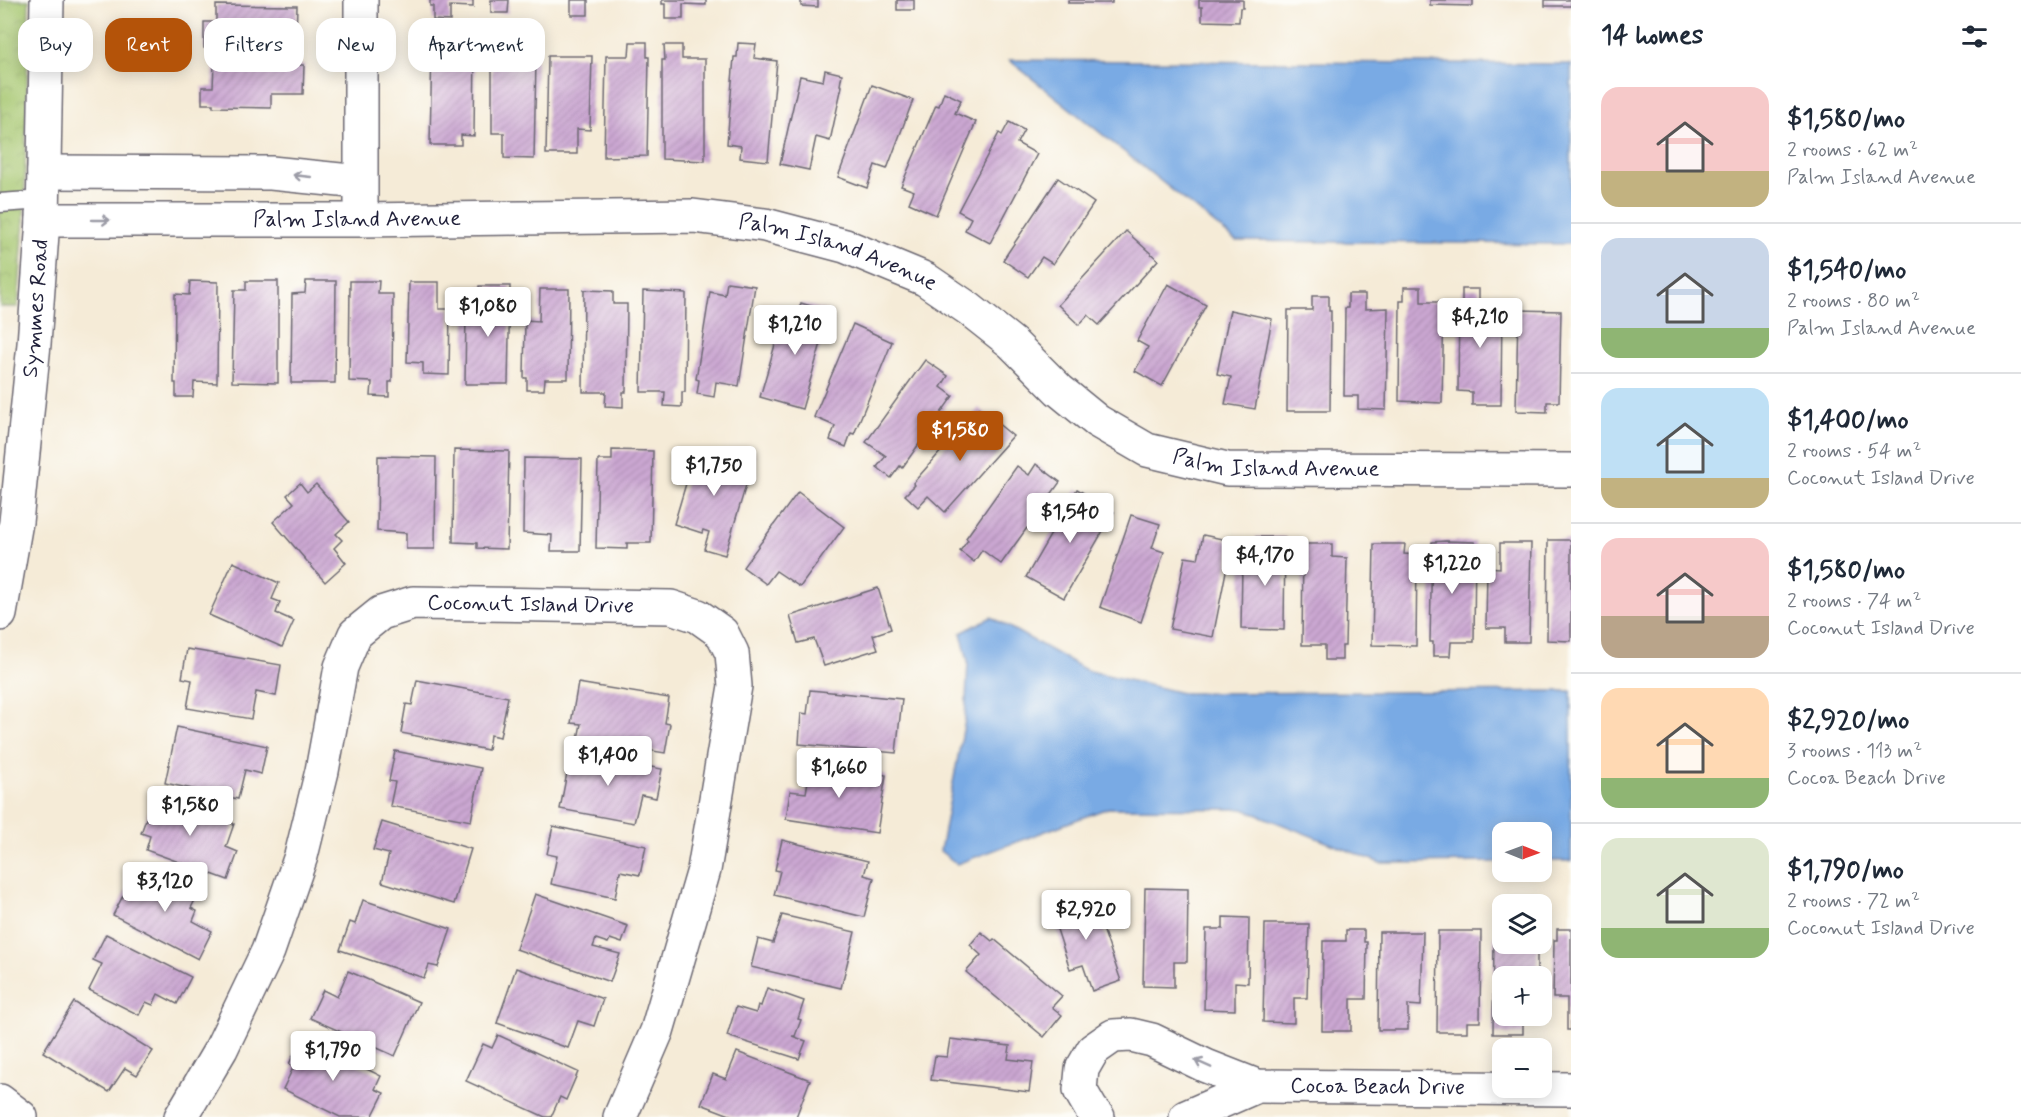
<!DOCTYPE html>
<meta charset="utf-8">
<style>
body{margin:0;font-family:Mynerve,sans-serif;background:#f2f2f3;color:#1f2937;height:100vh;display:flex;flex-direction:column;font-size:22px;white-space:nowrap}
*{box-sizing:border-box;margin:0}
p{font-size:20px;color:#747a83}
.icon{flex:none;width:33px;height:33px;fill:none;stroke:currentColor;stroke-width:2;stroke-linecap:round;stroke-linejoin:round}
.map{position:relative;flex:1;overflow:hidden}
.panel{display:flex;flex-direction:column;background:#fff;width:450px}
.panel>*{flex:none}
.banner{position:absolute;left:18px;top:18px;width:570px;height:54px;display:flex;gap:12px}
.needle{width:39px;rotate:91deg}
.fabs{position:absolute;left:1492px;top:822px;display:grid;gap:12px}
.fabs a{display:grid;place-items:center;width:60px;height:60px;border-radius:12px;background:#fff;box-shadow:0 3px 15px #0003;font-size:30px}
.price{position:absolute;translate:-50% -51px;padding:0 14px;border-radius:6px;background:#fff;color:#222;font-size:20px;line-height:39px;filter:drop-shadow(0 2px 3px #0008)}
.price::after{content:'';position:absolute;left:50%;top:36px;width:18px;height:14px;margin-left:-9px;background:inherit;clip-path:polygon(0 0,100% 0,50% 100%)}
.price.active{background:#b45309;color:#fff}
ul{padding:0;list-style:none}
li{display:flex;align-items:center;gap:18px;height:150px;padding:0 30px}
li+li{border-top:2px solid #e0e1e3}
li span{display:grid;place-items:center;flex:none;width:168px;height:120px;border-radius:18px;color:#555}
li>.icon{margin-inline-start:auto}
span .icon{width:72px;height:72px;fill:#fffc;stroke-width:1}
li b{font-size:26px}
h2{display:flex;justify-content:space-between;align-items:center;height:72px;padding:0 30px;font-size:26px}
.chip{padding:0 21px;border-radius:18px;background:#fff;box-shadow:0 3px 15px #0003;font-size:21px;line-height:54px}
.chip.active{background:#b45309;color:#fff}
main{display:flex;flex:1;min-height:0}
.map>svg:first-child{display:block}
.park{fill:url(#park-crowns);stroke:#647454;stroke-width:1.5}
.water{fill:#79aae4;stroke:#4e6690;stroke-width:1.5}
.building{fill:url(#building-hatch)}
.lines{fill:none;stroke-linecap:round;stroke-linejoin:round}
.service-casing{stroke:#6c6872;stroke-width:21}
.minor-casing{stroke:#6c6872;stroke-width:36}
.tertiary-casing{stroke:#6c6872;stroke-width:36}
.service{stroke:#fff;stroke-width:18}
.minor{stroke:#fff;stroke-width:33}
.tertiary{stroke:#fff;stroke-width:33}
.oneway{stroke:#9c9ca7}
.labels{text-anchor:middle;dominant-baseline:central;stroke-width:4.5;stroke-linejoin:round;paint-order:stroke}
.street-label{font-size:22px;fill:#22223b;stroke:#fdfcf7}
</style>
<main>
<div class="map">
<svg width="1571" height="1117" viewBox="0 0 1571 1117">
<defs>
<pattern id="park-crowns" width="20" height="18" patternUnits="userSpaceOnUse" patternTransform="scale(1.5)"><rect width="20" height="18" fill="#a5c66e"/><path d="M2 6a3 3 0 1 1 6 0M12 15a3 3 0 1 1 6 0" fill="none" stroke="#8eaa60"/></pattern>
<pattern id="building-hatch" width="6" height="6" patternUnits="userSpaceOnUse" patternTransform="scale(1.5)"><rect width="6" height="6" fill="#cba7d2"/><path d="M-1 1l2-2M0 6l6-6M5 7l2-2" fill="none" stroke="#ae8fb5"/></pattern>
</defs>
<rect width="100%" height="100%" fill="#fdfcf7"/>
<filter id="ink" filterUnits="userSpaceOnUse"><feTurbulence type="fractalNoise" baseFrequency=".0167" numOctaves="2"/><feDisplacementMap in="SourceGraphic" scale="12" xChannelSelector="R" yChannelSelector="G"/><feConvolveMatrix kernelMatrix="1 2 1 2 8 2 1 2 1" color-interpolation-filters="sRGB"/></filter>
<filter id="wash" filterUnits="userSpaceOnUse"><feTurbulence type="fractalNoise" baseFrequency=".008" numOctaves="4" result="noise"/><feDisplacementMap in="SourceGraphic" scale="24" xChannelSelector="R" yChannelSelector="G"/><feGaussianBlur stdDeviation="1.35" result="paint"/><feColorMatrix in="noise" values="0 0 0 0 0 0 0 0 0 0 0 0 0 0 0 0 0 1.4 0 .05"/><feComposite in="paint" operator="in"/></filter>
<g filter="url(#wash)">
<rect width="100%" height="100%" fill="#f5ebd7"/>
<path class="park" d="M 0,0 L 29,0 L 24,220 L 18,307 L 0,307 Z"/>
<g class="water">
<path d="M 1009,60 L 1571,64 L 1571,244 L 1236,241 Z"/>
<path d="M 991,617 L 1086,670 L 1182,693 L 1571,691 L 1571,861 L 1542,861 L 1542,832 L 1503,832 L 1503,862 L 1380,863 L 1243,809 L 1108,808 L 957,864 L 940,851 L 965,720 L 968,661 L 961,633 Z"/>
</g>
<g id="blocks">
<g class="building">
<path d="M 430,0 L 473,0 L 473,7 L 450,6 L 450,21 L 433,20 L 433,6 L 430,6 Z"/>
<path d="M 491,0 L 509,0 L 508,13 L 491,13 Z"/>
<rect x="571" y="0" width="17" height="15"/>
<path d="M 662,0 L 706,0 L 706,5 L 683,4 L 683,19 L 665,19 L 665,4 L 662,4 Z"/>
<path d="M 801,0 L 818,0 L 818,7 L 801,6 Z"/>
<rect x="897" y="0" width="17" height="10"/>
<rect x="1068" y="0" width="44" height="3"/>
<path d="M 1199,0 L 1243,0 L 1243,8 L 1240,8 L 1239,22 L 1202,21 L 1202,7 L 1199,7 Z"/>
<path d="M 1430,0 L 1473,0 L 1473,6 L 1430,5 Z"/>
<rect x="1545" y="0" width="26" height="6"/>
<path d="M 216,5 L 297,6 L 296,38 L 269,38 L 269,49 L 204,48 L 204,22 L 216,22 Z"/>
<path d="M 630,42 L 647,42 L 647,57 L 649,57 L 647,156 L 604,157 L 606,56 L 629,56 Z"/>
<path d="M 738,43 L 756,44 L 754,58 L 777,61 L 768,161 L 740,158 L 741,146 L 727,144 L 734,57 L 737,57 Z"/>
<path d="M 432,44 L 475,45 L 474,136 L 461,135 L 461,145 L 430,145 Z"/>
<path d="M 664,45 L 682,45 L 682,59 L 705,59 L 705,161 L 662,159 L 662,60 L 665,60 Z"/>
<path d="M 548,56 L 592,56 L 590,130 L 577,129 L 577,154 L 546,154 Z"/>
<path d="M 492,60 L 536,60 L 534,159 L 504,158 L 504,133 L 492,133 Z"/>
<path d="M 214,64 L 304,65 L 303,94 L 271,94 L 271,108 L 213,107 L 213,104 L 202,104 L 202,87 L 213,87 Z"/>
<path d="M 825,70 L 842,74 L 840,85 L 842,86 L 830,141 L 816,137 L 809,170 L 780,164 L 800,76 L 823,81 Z"/>
<path d="M 872,85 L 913,100 L 887,169 L 875,165 L 867,188 L 838,177 Z"/>
<path d="M 944,92 L 961,100 L 955,113 L 976,122 L 936,215 L 909,203 L 914,191 L 901,186 L 936,105 L 939,106 Z"/>
<path d="M 1009,122 L 1024,130 L 1017,143 L 1037,154 L 990,243 L 965,230 L 971,218 L 958,211 L 999,133 L 1002,135 Z"/>
<path d="M 1058,178 L 1094,203 L 1053,264 L 1042,257 L 1028,277 L 1003,260 Z"/>
<path d="M 1126,231 L 1158,260 L 1099,325 L 1088,315 L 1079,325 L 1058,305 Z"/>
<path d="M 190,281 L 218,282 L 217,383 L 194,382 L 193,397 L 176,397 L 176,383 L 174,383 L 175,294 L 189,295 Z"/>
<path d="M 246,281 L 278,281 L 278,383 L 232,382 L 234,290 L 246,290 Z"/>
<path d="M 306,281 L 336,281 L 335,383 L 291,383 L 292,294 L 305,293 Z"/>
<path d="M 350,281 L 379,281 L 378,294 L 393,294 L 392,382 L 389,382 L 389,397 L 371,396 L 372,382 L 349,381 Z"/>
<path d="M 409,282 L 439,282 L 439,309 L 450,309 L 449,375 L 423,374 L 423,363 L 407,362 Z"/>
<path d="M 727,282 L 755,286 L 739,386 L 716,382 L 714,397 L 697,394 L 699,380 L 696,379 L 710,292 L 725,295 Z"/>
<path d="M 1168,284 L 1206,305 L 1162,386 L 1135,371 L 1148,347 L 1137,341 Z"/>
<path d="M 479,286 L 510,286 L 508,384 L 465,384 L 466,310 L 479,310 Z"/>
<path d="M 1404,287 L 1421,287 L 1421,302 L 1444,302 L 1442,403 L 1399,401 L 1400,301 L 1404,301 Z"/>
<path d="M 540,289 L 569,289 L 568,379 L 545,379 L 544,390 L 527,390 L 527,378 L 524,378 L 525,320 L 539,321 Z"/>
<path d="M 1462,289 L 1479,289 L 1479,304 L 1502,304 L 1501,405 L 1472,405 L 1472,392 L 1458,391 L 1459,304 L 1462,304 Z"/>
<path d="M 584,290 L 613,291 L 613,304 L 627,304 L 626,392 L 623,392 L 623,407 L 605,406 L 606,392 L 583,392 Z"/>
<path d="M 643,291 L 686,293 L 685,392 L 682,392 L 682,407 L 664,406 L 665,392 L 641,392 Z"/>
<path d="M 1348,294 L 1365,294 L 1365,309 L 1388,308 L 1386,410 L 1358,409 L 1358,396 L 1344,396 L 1345,308 L 1348,308 Z"/>
<path d="M 1312,296 L 1329,296 L 1329,311 L 1331,311 L 1330,411 L 1287,411 L 1288,310 L 1312,310 Z"/>
<path d="M 801,303 L 830,312 L 802,409 L 760,397 L 785,310 L 798,313 Z"/>
<path d="M 1230,310 L 1272,319 L 1255,409 L 1225,404 L 1231,377 L 1217,374 Z"/>
<path d="M 1518,310 L 1561,311 L 1559,402 L 1547,402 L 1547,412 L 1516,411 Z"/>
<path d="M 853,324 L 892,342 L 854,434 L 851,433 L 846,447 L 830,440 L 835,426 L 814,417 Z"/>
<path d="M 925,360 L 948,376 L 941,387 L 953,396 L 902,468 L 900,466 L 891,478 L 877,467 L 886,456 L 866,442 Z"/>
<path d="M 979,408 L 1013,436 L 945,512 L 928,496 L 918,507 L 905,495 L 915,485 L 913,483 Z"/>
<path d="M 454,450 L 509,451 L 507,549 L 477,548 L 477,543 L 453,542 Z"/>
<path d="M 612,450 L 653,451 L 651,543 L 627,543 L 627,549 L 596,548 L 598,460 L 612,460 Z"/>
<path d="M 696,450 L 735,461 L 738,450 L 755,455 L 725,555 L 704,549 L 709,532 L 703,530 L 702,533 L 674,524 Z"/>
<path d="M 378,456 L 436,457 L 435,549 L 406,549 L 406,533 L 377,531 Z"/>
<path d="M 524,458 L 582,459 L 580,551 L 551,551 L 552,535 L 523,533 Z"/>
<path d="M 1036,464 L 1060,482 L 1001,564 L 982,550 L 974,562 L 960,551 L 968,540 L 966,538 L 1017,466 L 1029,475 Z"/>
<path d="M 300,483 L 307,492 L 316,484 L 349,522 L 336,534 L 342,540 L 334,548 L 346,563 L 325,582 L 273,522 L 294,503 L 287,495 Z"/>
<path d="M 1077,489 L 1114,512 L 1064,598 L 1026,577 Z"/>
<path d="M 798,492 L 844,527 L 800,587 L 776,571 L 766,584 L 743,567 Z"/>
<path d="M 1131,515 L 1160,524 L 1152,548 L 1164,552 L 1141,622 L 1100,607 Z"/>
<path d="M 1203,535 L 1232,541 L 1213,637 L 1170,629 L 1185,557 L 1198,559 Z"/>
<path d="M 1256,537 L 1285,537 L 1284,630 L 1241,629 L 1242,564 L 1255,564 Z"/>
<path d="M 1548,540 L 1571,540 L 1571,641 L 1547,640 Z"/>
<path d="M 1446,541 L 1475,542 L 1474,642 L 1451,642 L 1450,656 L 1433,656 L 1433,642 L 1430,642 L 1432,542 Z"/>
<path d="M 1500,543 L 1531,543 L 1529,642 L 1505,642 L 1505,628 L 1486,628 L 1487,567 L 1500,568 Z"/>
<path d="M 1303,544 L 1332,544 L 1332,557 L 1347,558 L 1345,646 L 1342,646 L 1342,660 L 1325,660 L 1325,645 L 1302,645 Z"/>
<path d="M 1374,544 L 1405,544 L 1404,554 L 1417,555 L 1416,646 L 1372,645 Z"/>
<path d="M 233,562 L 279,583 L 272,599 L 280,602 L 276,613 L 294,621 L 282,647 L 209,615 Z"/>
<path d="M 878,588 L 891,629 L 873,635 L 878,649 L 824,666 L 814,639 L 798,643 L 790,616 Z"/>
<path d="M 187,649 L 281,665 L 276,696 L 256,692 L 251,719 L 187,708 L 192,680 L 182,678 Z"/>
<path d="M 417,680 L 508,697 L 500,737 L 490,735 L 488,750 L 401,733 L 406,704 L 412,705 Z"/>
<path d="M 578,683 L 669,698 L 665,723 L 670,724 L 665,753 L 578,739 L 581,724 L 571,723 Z"/>
<path d="M 810,690 L 902,699 L 896,753 L 799,744 L 801,713 L 807,714 Z"/>
<path d="M 177,727 L 267,746 L 261,774 L 245,770 L 238,799 L 165,783 Z"/>
<path d="M 395,751 L 481,768 L 471,821 L 390,806 L 395,782 L 389,781 Z"/>
<path d="M 571,752 L 662,769 L 656,798 L 641,795 L 634,823 L 560,809 Z"/>
<path d="M 811,763 L 886,775 L 877,833 L 786,819 L 790,791 L 806,793 Z"/>
<path d="M 155,794 L 234,824 L 226,847 L 238,852 L 228,880 L 146,850 L 150,836 L 141,833 Z"/>
<path d="M 382,822 L 471,849 L 454,904 L 382,882 L 389,854 L 373,850 Z"/>
<path d="M 553,826 L 646,846 L 640,875 L 620,871 L 615,898 L 551,884 L 557,856 L 547,854 Z"/>
<path d="M 782,840 L 868,861 L 864,875 L 874,878 L 864,917 L 774,895 L 780,871 L 775,870 Z"/>
<path d="M 148,868 L 198,894 L 191,908 L 197,911 L 193,921 L 212,931 L 198,959 L 113,915 L 126,890 L 135,894 Z"/>
<path d="M 1145,888 L 1188,889 L 1187,962 L 1174,962 L 1174,987 L 1143,986 Z"/>
<path d="M 535,894 L 628,926 L 622,943 L 610,939 L 608,943 L 596,939 L 593,947 L 620,954 L 610,982 L 516,949 Z"/>
<path d="M 1091,894 L 1121,981 L 1092,991 L 1083,965 L 1070,969 L 1050,908 Z"/>
<path d="M 363,900 L 451,929 L 438,967 L 429,965 L 424,978 L 340,950 L 350,922 L 355,924 Z"/>
<path d="M 782,915 L 855,932 L 841,988 L 751,967 L 758,939 L 773,943 Z"/>
<path d="M 1223,917 L 1249,918 L 1248,983 L 1235,982 L 1235,1010 L 1204,1009 L 1206,929 L 1223,929 Z"/>
<path d="M 1265,924 L 1309,924 L 1307,998 L 1294,998 L 1294,1023 L 1263,1022 Z"/>
<path d="M 1557,929 L 1571,929 L 1571,1030 L 1567,1030 L 1567,998 L 1553,998 L 1554,940 L 1557,940 Z"/>
<path d="M 1346,930 L 1364,930 L 1364,942 L 1367,942 L 1366,999 L 1351,999 L 1351,1031 L 1322,1031 L 1323,941 L 1346,941 Z"/>
<path d="M 1438,931 L 1481,931 L 1480,1022 L 1467,1022 L 1467,1032 L 1437,1032 Z"/>
<path d="M 981,932 L 992,941 L 994,939 L 1062,996 L 1052,1007 L 1062,1015 L 1044,1037 L 966,972 L 981,955 L 970,945 Z"/>
<path d="M 1379,932 L 1423,932 L 1421,1006 L 1408,1005 L 1408,1030 L 1378,1030 Z"/>
<path d="M 106,934 L 191,977 L 177,1004 L 158,994 L 153,1005 L 146,1002 L 139,1015 L 89,990 L 102,964 L 93,960 Z"/>
<path d="M 1494,935 L 1503,936 L 1503,944 L 1537,944 L 1537,976 L 1503,976 L 1503,1016 L 1523,1016 L 1523,1034 L 1493,1034 Z"/>
<path d="M 516,968 L 603,999 L 594,1026 L 578,1021 L 568,1048 L 497,1023 Z"/>
<path d="M 348,971 L 419,1002 L 395,1056 L 310,1018 L 323,990 L 337,997 Z"/>
<path d="M 767,988 L 804,1001 L 798,1019 L 801,1020 L 795,1036 L 792,1036 L 806,1041 L 799,1059 L 727,1036 L 736,1007 L 756,1013 L 758,1005 L 761,1006 Z"/>
<path d="M 74,1002 L 153,1051 L 137,1075 L 125,1068 L 109,1092 L 43,1052 Z"/>
<path d="M 498,1035 L 578,1072 L 566,1100 L 560,1097 L 551,1117 L 545,1117 L 466,1081 L 483,1044 L 492,1048 Z"/>
<path d="M 302,1037 L 381,1076 L 375,1089 L 384,1093 L 372,1117 L 340,1117 L 283,1089 L 294,1066 L 289,1064 Z"/>
<path d="M 950,1039 L 1010,1046 L 1008,1059 L 1033,1062 L 1029,1092 L 931,1080 L 935,1056 L 947,1057 Z"/>
<path d="M 737,1052 L 810,1080 L 796,1117 L 735,1117 L 701,1104 L 713,1074 L 726,1079 Z"/>
</g>
</g>
</g>
<g filter="url(#ink)">
<use href="#blocks" fill-opacity="0" stroke="#6c6872" stroke-width="1.5"/>
<g class="lines">
<g class="service-casing">
<path id="service" d="M 0,203 L 43,200"/>
</g>
<g class="minor-casing">
<g id="minor">
<path d="M 44,172 L 271,173 L 360,182"/>
<path d="M 361,202 L 361,0"/>
<path id="s1" d="M 43,220 L 361,220 L 693,216 L 765,225 L 845,246 L 925,279 L 969,309 L 1012,343 L 1059,390 L 1097,421 L 1147,450 L 1227,469 L 1571,470"/>
<path d="M 0,1101 L 21,1117"/>
<path id="s2" d="M 181,1117 L 221,1049 L 268,951 L 301,856 L 322,771 L 341,667 L 355,634 L 381,613 L 413,603 L 671,607 L 698,616 L 722,633 L 732,653 L 735,686 L 704,870 L 657,1031 L 620,1117"/>
<path id="s3" d="M 1098,1117 L 1091,1109 L 1080,1090 L 1082,1069 L 1093,1050 L 1113,1036 L 1131,1035 L 1152,1040 L 1206,1066 L 1257,1086 L 1571,1089"/>
<path d="M 1186,1117 L 1257,1086"/>
</g>
</g>
<g class="tertiary-casing">
<g id="tertiary">
<path id="s4" d="M 0,614 L 16,522 L 34,344 L 43,220 L 47,0"/>
</g>
</g>
<use href="#service" class="service"/>
<use href="#minor" class="minor"/>
<use href="#tertiary" class="tertiary"/>
</g>
<defs><path id="oneway-shaft" d="M-6 0H5M1.5-3L5.5 0L1.5 3" fill="none" stroke-width="1.6" stroke-linecap="round" stroke-linejoin="round" transform="scale(1.5)"/></defs>
<g class="oneway">
<use href="#oneway-shaft" transform="translate(302 176) rotate(-174)"/>
<use href="#oneway-shaft" transform="translate(101 220)"/>
<use href="#oneway-shaft" transform="translate(1203 1064) rotate(-156)"/>
</g>
</g>
<g class="labels">
<g class="street-label">
<text stroke="none"><textPath href="#s1" startOffset="314">Palm Island Avenue</textPath></text>
<text stroke="none"><textPath href="#s1" startOffset="800">Palm Island Avenue</textPath></text>
<text stroke="none"><textPath href="#s4" startOffset="308">Symmes Road</textPath></text>
<text stroke="none"><textPath href="#s1" startOffset="1304">Palm Island Avenue</textPath></text>
<text stroke="none"><textPath href="#s2" startOffset="702">Coconut Island Drive</textPath></text>
<text stroke="none"><textPath href="#s3" startOffset="375">Cocoa Beach Drive</textPath></text>
</g>
</g>
</svg>
<div class="fabs">
<a><svg class="needle" viewBox="-14 -14 28 28"><path d="M0-13l5 13h-10z" fill="#e53935"/><path d="M0 13l5-13h-10z" fill="#747a83"/></svg></a>
<a><svg class="icon" aria-label="layers" viewBox="0 0 24 24"><path d="M12 4l9 5-9 5-9-5zM3 14l9 5 9-5"/></svg></a>
<a>+</a>
<a>−</a>
</div>
<b class="price" style="left:488px;top:338px">$1,080</b>
<b class="price" style="left:1480px;top:349px">$4,210</b>
<b class="price" style="left:795px;top:356px">$1,210</b>
<b class="price active" style="left:960px;top:462px">$1,580</b>
<b class="price" style="left:714px;top:497px">$1,750</b>
<b class="price" style="left:1070px;top:544px">$1,540</b>
<b class="price" style="left:1265px;top:587px">$4,170</b>
<b class="price" style="left:1452px;top:595px">$1,220</b>
<b class="price" style="left:608px;top:787px">$1,400</b>
<b class="price" style="left:839px;top:799px">$1,660</b>
<b class="price" style="left:190px;top:837px">$1,580</b>
<b class="price" style="left:165px;top:913px">$3,120</b>
<b class="price" style="left:1086px;top:941px">$2,920</b>
<b class="price" style="left:333px;top:1082px">$1,790</b>
<div class="banner">
<a class="chip">Buy</a>
<a class="chip active">Rent</a>
<a class="chip">Filters</a>
<a class="chip">New</a>
<a class="chip">Apartment</a>
</div>
</div>
<section class="panel">
<h2>14 homes<svg class="icon" aria-label="filters" viewBox="0 0 24 24"><path d="M4 7h16M4 17h16"/><circle cx="9" cy="7" r="2"/><circle cx="15" cy="17" r="2"/></svg></h2>
<ul>
<li><span style="background:linear-gradient(#f6c9c9 70%,#c2b280 0)"><svg class="icon" aria-label="home" viewBox="0 0 24 24"><path d="M3 11l9-7 9 7M6 9v11h12V9"/></svg></span><div><b>$1,580/mo</b><p>2 rooms · 62 m²</p><p>Palm Island Avenue</p></div></li>
<li><span style="background:linear-gradient(#c9d6e8 75%,#8fb573 0)"><svg class="icon" aria-label="home" viewBox="0 0 24 24"><path d="M3 11l9-7 9 7M6 9v11h12V9"/></svg></span><div><b>$1,540/mo</b><p>2 rooms · 80 m²</p><p>Palm Island Avenue</p></div></li>
<li><span style="background:linear-gradient(#bfe0f5 75%,#c2b280 0)"><svg class="icon" aria-label="home" viewBox="0 0 24 24"><path d="M3 11l9-7 9 7M6 9v11h12V9"/></svg></span><div><b>$1,400/mo</b><p>2 rooms · 54 m²</p><p>Coconut Island Drive</p></div></li>
<li><span style="background:linear-gradient(#f6c9c9 65%,#b9a48a 0)"><svg class="icon" aria-label="home" viewBox="0 0 24 24"><path d="M3 11l9-7 9 7M6 9v11h12V9"/></svg></span><div><b>$1,580/mo</b><p>2 rooms · 74 m²</p><p>Coconut Island Drive</p></div></li>
<li><span style="background:linear-gradient(#ffd9b3 75%,#8fb573 0)"><svg class="icon" aria-label="home" viewBox="0 0 24 24"><path d="M3 11l9-7 9 7M6 9v11h12V9"/></svg></span><div><b>$2,920/mo</b><p>3 rooms · 113 m²</p><p>Cocoa Beach Drive</p></div></li>
<li><span style="background:linear-gradient(#dfe7d0 75%,#8fb573 0)"><svg class="icon" aria-label="home" viewBox="0 0 24 24"><path d="M3 11l9-7 9 7M6 9v11h12V9"/></svg></span><div><b>$1,790/mo</b><p>2 rooms · 72 m²</p><p>Coconut Island Drive</p></div></li>
</ul>
</section>
</main>
